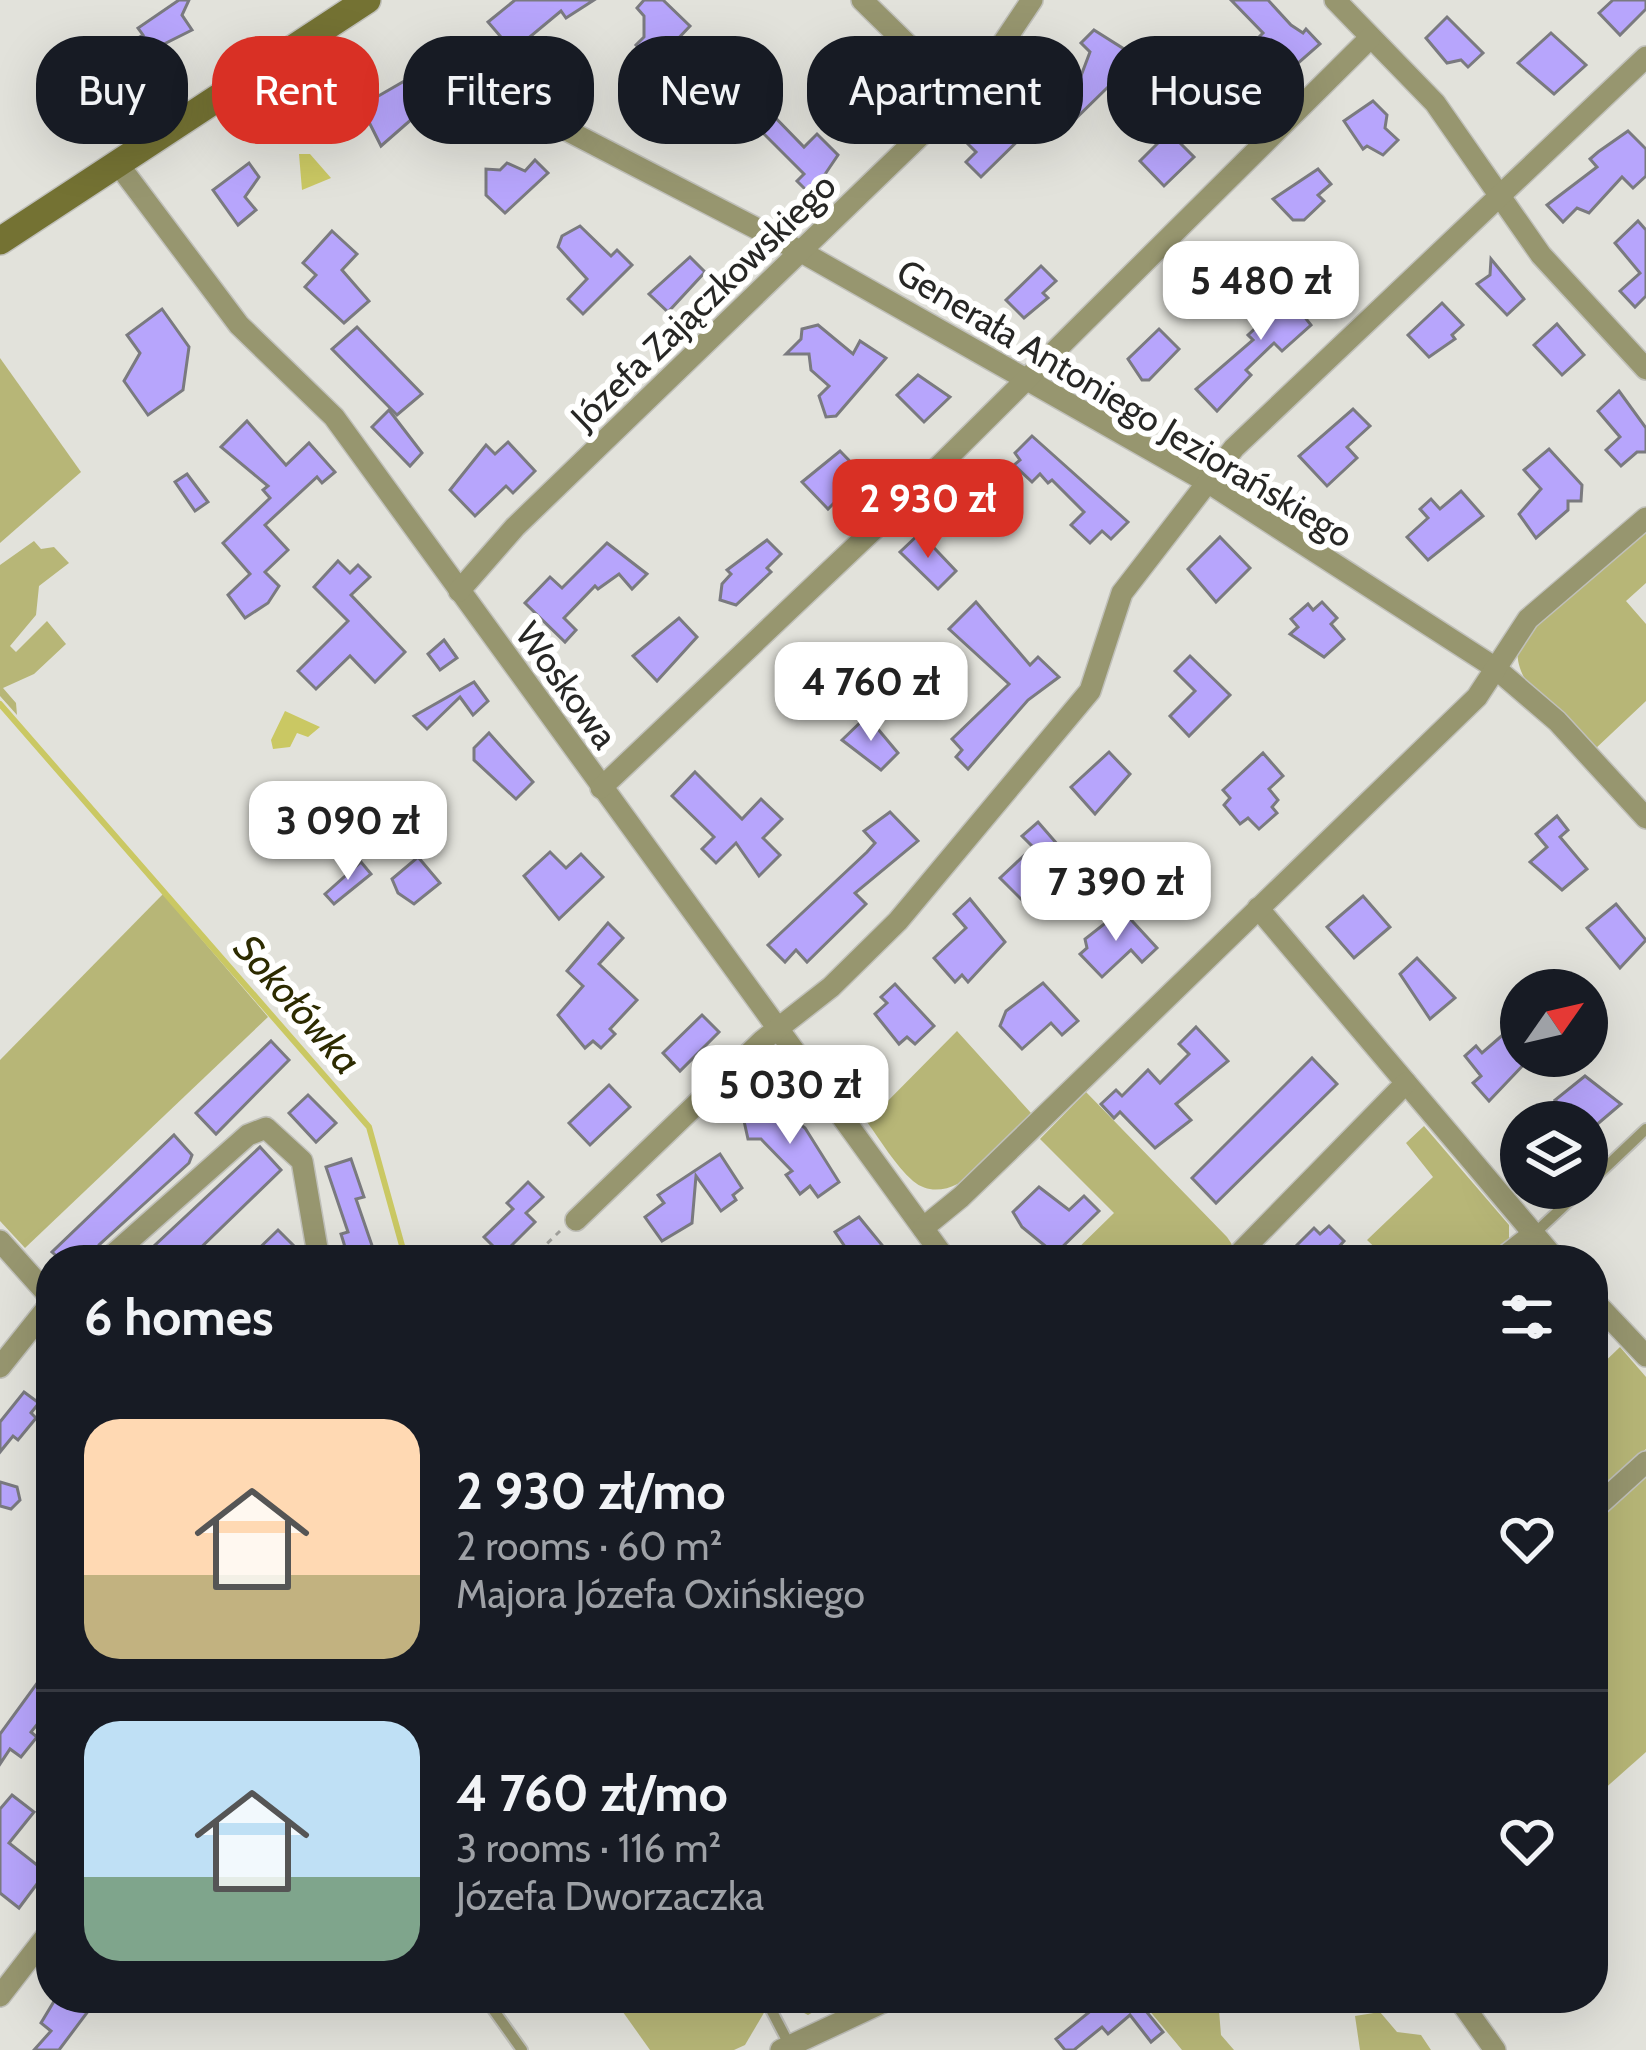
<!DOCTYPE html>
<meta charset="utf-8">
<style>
body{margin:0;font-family:Cabin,sans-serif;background:#20242c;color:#f1f3f6;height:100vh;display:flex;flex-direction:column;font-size:45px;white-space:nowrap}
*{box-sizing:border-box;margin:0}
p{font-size:39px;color:#9ea1a6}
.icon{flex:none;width:66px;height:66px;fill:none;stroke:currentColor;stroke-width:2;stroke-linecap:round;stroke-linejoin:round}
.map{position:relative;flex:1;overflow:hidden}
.side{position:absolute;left:36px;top:1245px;width:1572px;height:768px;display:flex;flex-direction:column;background:#171b24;border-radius:48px;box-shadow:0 12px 48px #0002}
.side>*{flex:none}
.guide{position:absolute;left:36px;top:36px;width:1575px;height:108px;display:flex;gap:24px}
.needle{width:78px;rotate:56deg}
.buttons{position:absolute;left:1500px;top:969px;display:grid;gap:24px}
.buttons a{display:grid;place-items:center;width:108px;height:108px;border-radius:50%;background:#171b24;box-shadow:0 12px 48px #0002;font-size:60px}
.price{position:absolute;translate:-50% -102px;padding:0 27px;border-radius:24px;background:#fff;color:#222;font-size:39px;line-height:78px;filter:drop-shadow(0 3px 6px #0008)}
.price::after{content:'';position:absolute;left:50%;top:72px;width:36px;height:27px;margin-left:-18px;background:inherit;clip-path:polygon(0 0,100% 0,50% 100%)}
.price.on{background:#d93025;color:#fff}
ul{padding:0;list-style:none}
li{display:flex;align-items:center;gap:36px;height:300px;padding:0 48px}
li+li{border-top:3px solid #363941}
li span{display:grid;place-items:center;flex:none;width:336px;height:240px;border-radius:36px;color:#555}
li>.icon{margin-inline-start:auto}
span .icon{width:144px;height:144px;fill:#fffc;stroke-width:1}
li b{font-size:51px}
h2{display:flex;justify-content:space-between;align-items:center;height:144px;padding:0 48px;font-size:51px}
.pill{padding:0 42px;border-radius:48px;background:#171b24;box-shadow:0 12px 48px #0002;font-size:42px;line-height:108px}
.pill.on{background:#d93025;color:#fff}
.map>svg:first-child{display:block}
.green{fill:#b7b677}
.water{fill:#cac863}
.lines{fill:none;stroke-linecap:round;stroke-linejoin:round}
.stream{stroke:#cac863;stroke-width:6}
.building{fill:#b7a5fc;stroke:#7a7a7f;stroke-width:3}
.lane-casing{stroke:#c0c0ba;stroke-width:14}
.street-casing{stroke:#c0c0ba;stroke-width:24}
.secondary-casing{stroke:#c0c0ba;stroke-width:30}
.path{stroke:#a2a29d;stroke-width:3;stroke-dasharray:6 6;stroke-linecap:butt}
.lane{stroke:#97966f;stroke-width:10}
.street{stroke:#97966f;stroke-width:21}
.secondary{stroke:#747233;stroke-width:27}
.labels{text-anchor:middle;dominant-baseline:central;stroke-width:12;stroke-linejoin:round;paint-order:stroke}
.street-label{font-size:36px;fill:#272725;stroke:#fffffe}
.water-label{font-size:39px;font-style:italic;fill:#2d2b00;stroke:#fffffe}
</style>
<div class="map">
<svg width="1646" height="2050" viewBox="0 0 1646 2050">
<rect width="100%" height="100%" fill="#e2e2db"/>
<g class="green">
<path d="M 0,358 L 81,472 L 0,543 Z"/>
<path d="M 1646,529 L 1646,583 L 1626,601 L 1646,624 L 1646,701 L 1594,750 C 1566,723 1500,678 1522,637 Z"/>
<path d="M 34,541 L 41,549 L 54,547 L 69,563 L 39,586 L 36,615 L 10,646 L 16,652 L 47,621 L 66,644 L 34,674 L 3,688 L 16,703 L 17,715 L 0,696 L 0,565 Z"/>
<path d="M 163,894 L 268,1017 L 25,1248 L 0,1221 L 0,1060 Z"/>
<path d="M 957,1031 L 1031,1113 C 1008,1139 954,1215 913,1181 C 895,1165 881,1141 867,1122 Z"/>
<path d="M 1086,1092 L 1227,1237 L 1233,1246 L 1226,1260 L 1066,1260 L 1114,1213 L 1040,1139 Z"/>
<path d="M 1424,1126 L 1509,1225 L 1509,1241 L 1488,1260 L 1388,1260 L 1367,1240 L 1433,1177 L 1406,1143 Z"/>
<path d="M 1620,1347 L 1646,1377 L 1646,1449 L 1593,1497 L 1593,1373 Z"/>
<path d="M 1646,1475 L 1646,1752 L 1593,1799 L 1593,1521 Z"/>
<path d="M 613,1998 L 759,1998 L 765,2011 L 745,2045 L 734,2050 L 650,2050 Z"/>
<path d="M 775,1998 L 838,1998 L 808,2015 Z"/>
<path d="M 1139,1998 L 1218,1998 L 1221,2035 L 1234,2050 L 1182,2050 Z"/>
<path d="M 1380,2012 L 1397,2032 L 1421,2035 L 1431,2050 L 1360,2050 L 1355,2016 Z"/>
</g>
<g class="water">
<path d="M 299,154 L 310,154 L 331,178 L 302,190 Z"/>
<path d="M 285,711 L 320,727 L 308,737 L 297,733 L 290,747 L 273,749 L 271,740 Z"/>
</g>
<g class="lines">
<path class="stream" d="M 0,704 L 369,1127 L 406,1260"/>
</g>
<g class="building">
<path d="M 179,0 L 189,0 L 182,15 L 192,30 L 142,55 L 133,41 L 143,35 L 138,28 Z"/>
<path d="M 515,0 L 594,0 L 566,18 L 561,11 L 513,51 L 488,22 Z"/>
<path d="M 644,0 L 663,0 L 690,26 L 655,63 L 636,45 L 644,37 L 644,16 L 637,8 Z"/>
<path d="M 1231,0 L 1268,0 L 1291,25 L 1303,33 L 1306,29 L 1320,44 L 1288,72 L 1256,40 L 1263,33 Z"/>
<path d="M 1613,0 L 1646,0 L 1646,9 L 1620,35 L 1599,13 Z"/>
<path d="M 1447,17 L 1483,53 L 1468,67 L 1461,60 L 1447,63 L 1426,38 Z"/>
<path d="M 1094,30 L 1124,49 L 1135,63 L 1130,79 L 1143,92 L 1129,106 L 1109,86 L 1066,128 L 1050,111 L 1045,114 L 981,177 L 966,162 L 976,152 L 968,144 L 1004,109 L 1014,120 L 1048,86 L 1037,75 L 1050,62 L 1076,89 L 1090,52 L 1081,43 Z"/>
<path d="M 1551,33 L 1586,65 L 1554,94 L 1518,63 Z"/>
<path d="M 722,62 L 744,85 L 730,99 L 707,76 Z"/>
<path d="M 427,68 L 444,91 L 381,146 L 361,106 Z"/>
<path d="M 872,70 L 904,101 L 878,127 L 847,95 Z"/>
<path d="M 1373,101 L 1387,115 L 1385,128 L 1398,140 L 1383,155 L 1367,146 L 1363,149 L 1344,121 Z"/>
<path d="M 764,106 L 804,147 L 817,134 L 838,155 L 811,195 L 797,181 L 804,174 L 749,119 Z"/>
<path d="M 1628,131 L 1646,149 L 1646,176 L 1633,188 L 1622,177 L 1589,213 L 1577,208 L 1563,222 L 1547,205 L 1597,167 L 1590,159 L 1598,152 Z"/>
<path d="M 1169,132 L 1194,157 L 1164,186 L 1140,161 Z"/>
<path d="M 535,160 L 548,173 L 505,213 L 486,195 L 486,169 L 500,170 L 507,163 L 525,171 Z"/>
<path d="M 249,163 L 259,177 L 245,197 L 256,210 L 238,225 L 213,190 Z"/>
<path d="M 1318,169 L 1331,184 L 1318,195 L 1324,201 L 1304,220 L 1293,220 L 1273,199 Z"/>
<path d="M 1638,221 L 1646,230 L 1646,296 L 1635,307 L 1620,291 L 1640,273 L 1615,243 Z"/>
<path d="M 580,226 L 611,256 L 617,250 L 632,265 L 583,314 L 568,299 L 587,279 L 558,247 L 562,236 Z"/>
<path d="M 332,231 L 357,254 L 342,270 L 369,301 L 344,323 L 305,287 L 316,275 L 303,263 Z"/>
<path d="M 690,257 L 705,272 L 668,312 L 649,294 Z"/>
<path d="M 1491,259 L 1524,299 L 1507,315 L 1477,284 L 1490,275 Z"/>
<path d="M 1041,266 L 1056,281 L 1043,293 L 1048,298 L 1024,318 L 1006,300 Z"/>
<path d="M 1295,280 L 1316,303 L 1303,315 L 1311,325 L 1282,351 L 1274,343 L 1246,370 L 1251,375 L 1217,411 L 1196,389 L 1253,340 L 1248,335 L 1262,322 L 1260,316 Z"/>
<path d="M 1442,303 L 1463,325 L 1452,335 L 1455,339 L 1429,357 L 1408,335 Z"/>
<path d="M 162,309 L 189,347 L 183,390 L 148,415 L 124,381 L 140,353 L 127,335 Z"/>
<path d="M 1557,324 L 1584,355 L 1562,375 L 1534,345 Z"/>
<path d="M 818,325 L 853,354 L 860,341 L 886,358 L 836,416 L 826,417 L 819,396 L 829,386 L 811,370 L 809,354 L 786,354 L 801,339 L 802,329 Z"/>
<path d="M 357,327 L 422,394 L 397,415 L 332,349 Z"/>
<path d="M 1159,329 L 1179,349 L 1149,380 L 1142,380 L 1128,359 Z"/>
<path d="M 918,375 L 950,397 L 924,422 L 897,395 Z"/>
<path d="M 1619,391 L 1646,428 L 1646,452 L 1637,452 L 1621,466 L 1606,450 L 1620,437 L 1598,411 Z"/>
<path d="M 1353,409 L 1370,426 L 1347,447 L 1357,458 L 1327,486 L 1299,456 Z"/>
<path d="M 389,410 L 422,453 L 410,466 L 372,427 Z"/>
<path d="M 247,421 L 286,465 L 309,443 L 335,472 L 322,483 L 317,477 L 265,525 L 288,550 L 265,572 L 279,586 L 268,603 L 245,618 L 228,595 L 250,574 L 223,543 L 270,498 L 263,490 L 268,486 L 221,447 Z"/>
<path d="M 1032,436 L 1128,522 L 1111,539 L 1102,531 L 1090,543 L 1071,525 L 1084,512 L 1052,480 L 1048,483 L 1040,474 L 1032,482 L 1014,465 L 1020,460 L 1015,453 Z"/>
<path d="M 508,442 L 535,471 L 513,493 L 506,486 L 475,516 L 450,490 L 486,445 L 495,454 Z"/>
<path d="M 1549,449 L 1582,485 L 1581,501 L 1568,501 L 1568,510 L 1536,538 L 1519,514 L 1541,489 L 1524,470 Z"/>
<path d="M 840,451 L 868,480 L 854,494 L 849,488 L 828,509 L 802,482 Z"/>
<path d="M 187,474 L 208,502 L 195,511 L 175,482 Z"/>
<path d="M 1461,491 L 1483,516 L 1428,560 L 1407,537 L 1428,518 L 1420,509 L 1431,499 L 1440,509 Z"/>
<path d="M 920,533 L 956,571 L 938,589 L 900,552 Z"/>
<path d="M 1220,537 L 1250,568 L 1216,602 L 1188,569 Z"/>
<path d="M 767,540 L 781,554 L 767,568 L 771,572 L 736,605 L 720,600 L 722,584 L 731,574 L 727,570 Z"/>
<path d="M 607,543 L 647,574 L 632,589 L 619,574 L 598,589 L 595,586 L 564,618 L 576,630 L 565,642 L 525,603 L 550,577 L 562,588 Z"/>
<path d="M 338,561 L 350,573 L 358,565 L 370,577 L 351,595 L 405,652 L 375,682 L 350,656 L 316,689 L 298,671 L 348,621 L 314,587 Z"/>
<path d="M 976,602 L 1030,665 L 1038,657 L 1059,677 L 1028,700 L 968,769 L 956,757 L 962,750 L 952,739 L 1009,684 L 949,629 Z"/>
<path d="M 1322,602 L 1337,618 L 1331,624 L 1344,639 L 1324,657 L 1290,634 L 1298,627 L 1291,619 L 1308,604 L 1313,610 Z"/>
<path d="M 679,618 L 697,637 L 657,681 L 633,656 Z"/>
<path d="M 444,640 L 457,658 L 440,670 L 428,654 Z"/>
<path d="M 1190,656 L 1230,695 L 1189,736 L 1170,716 L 1195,691 L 1175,671 Z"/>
<path d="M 828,666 L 842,681 L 823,700 L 819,696 L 799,716 L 780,700 L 779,692 L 798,672 L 810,684 Z"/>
<path d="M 474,682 L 488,701 L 473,715 L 460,697 L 427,729 L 414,716 Z"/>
<path d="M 867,716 L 898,753 L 881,770 L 842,740 Z"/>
<path d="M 489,733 L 533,782 L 516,799 L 474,760 L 474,748 Z"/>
<path d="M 1109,752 L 1130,774 L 1095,814 L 1071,787 Z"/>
<path d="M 1263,753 L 1283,776 L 1269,789 L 1278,800 L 1272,807 L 1277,813 L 1259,829 L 1248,818 L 1240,824 L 1224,805 L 1230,798 L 1223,790 Z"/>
<path d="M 695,772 L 742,819 L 761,799 L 782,819 L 763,838 L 780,855 L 759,876 L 736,843 L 716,863 L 702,849 L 714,837 L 672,796 Z"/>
<path d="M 890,812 L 918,841 L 855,893 L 866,904 L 807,962 L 796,950 L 785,962 L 768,945 L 867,852 L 875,843 L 864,831 Z"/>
<path d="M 1557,816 L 1568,830 L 1560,837 L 1587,869 L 1562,890 L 1530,862 L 1547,847 L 1536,834 Z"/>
<path d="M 1038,822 L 1071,860 L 1034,899 L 1029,894 L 1022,900 L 1000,878 L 1033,847 L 1022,836 Z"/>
<path d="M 550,852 L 566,868 L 581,854 L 603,877 L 559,919 L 524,876 Z"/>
<path d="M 418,857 L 440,883 L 414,904 L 398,893 L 392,879 Z"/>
<path d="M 361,862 L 371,874 L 334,904 L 325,894 Z"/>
<path d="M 1363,896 L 1390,927 L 1354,958 L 1327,927 Z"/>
<path d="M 970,899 L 1005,942 L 968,982 L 962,975 L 955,982 L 934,958 L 966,928 L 954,914 Z"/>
<path d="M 1616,904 L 1646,940 L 1620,968 L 1587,928 Z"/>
<path d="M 1122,910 L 1157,948 L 1142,962 L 1131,950 L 1102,977 L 1080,954 L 1087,948 L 1085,939 Z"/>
<path d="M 608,923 L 623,938 L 599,964 L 637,1000 L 610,1029 L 615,1034 L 601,1048 L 593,1041 L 585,1048 L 558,1015 L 583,986 L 567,971 Z"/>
<path d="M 1417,958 L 1455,998 L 1430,1019 L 1400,974 Z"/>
<path d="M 1043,983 L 1078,1021 L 1062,1035 L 1051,1023 L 1022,1049 L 1000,1026 L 1006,1011 Z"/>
<path d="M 895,984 L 934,1026 L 915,1044 L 907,1037 L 899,1044 L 875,1014 L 887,1003 L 881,997 Z"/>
<path d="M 702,1015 L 719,1032 L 680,1071 L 663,1053 Z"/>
<path d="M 1196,1027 L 1228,1061 L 1176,1104 L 1191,1120 L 1155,1148 L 1120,1112 L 1114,1118 L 1101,1104 L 1116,1090 L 1122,1096 L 1148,1070 L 1160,1083 L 1189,1054 L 1179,1044 Z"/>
<path d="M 1505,1033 L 1528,1060 L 1489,1101 L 1473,1083 L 1481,1076 L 1465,1056 L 1476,1046 L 1482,1053 Z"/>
<path d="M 271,1041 L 289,1060 L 216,1134 L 196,1113 Z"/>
<path d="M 1312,1058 L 1337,1084 L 1216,1203 L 1192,1178 Z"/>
<path d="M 1585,1076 L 1621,1104 L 1587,1133 L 1587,1122 L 1578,1122 L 1579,1110 L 1564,1109 L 1555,1100 Z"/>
<path d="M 609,1085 L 630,1107 L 590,1145 L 569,1123 Z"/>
<path d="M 308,1095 L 336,1123 L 316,1142 L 289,1113 Z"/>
<path d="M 768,1098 L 805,1128 L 839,1182 L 818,1197 L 810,1186 L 800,1194 L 786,1175 L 792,1171 L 761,1139 L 748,1139 L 744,1121 L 751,1105 Z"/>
<path d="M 174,1135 L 192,1155 L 189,1163 L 99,1245 L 92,1260 L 61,1260 L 52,1252 Z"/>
<path d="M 260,1147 L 281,1170 L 188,1260 L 139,1260 Z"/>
<path d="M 720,1154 L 742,1188 L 733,1195 L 736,1200 L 721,1211 L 696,1176 L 692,1223 L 662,1241 L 645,1217 L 664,1203 L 658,1195 Z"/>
<path d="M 351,1159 L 364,1197 L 356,1199 L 377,1260 L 349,1260 L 341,1234 L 348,1232 L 326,1167 Z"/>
<path d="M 528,1182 L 543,1197 L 526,1213 L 535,1222 L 502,1255 L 484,1237 L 513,1209 L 507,1203 Z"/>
<path d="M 1039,1187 L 1069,1210 L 1084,1196 L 1099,1211 L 1055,1254 L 1022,1227 L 1013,1212 Z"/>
<path d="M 859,1217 L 886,1250 L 872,1260 L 854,1260 L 835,1232 Z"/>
<path d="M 1329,1226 L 1344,1241 L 1327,1260 L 1298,1260 L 1290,1252 L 1314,1228 L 1320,1234 Z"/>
<path d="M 278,1230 L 297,1249 L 286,1260 L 247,1260 Z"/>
<path d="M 24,1392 L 39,1403 L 31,1413 L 36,1418 L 18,1440 L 13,1436 L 0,1452 L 0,1422 Z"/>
<path d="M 0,1482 L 17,1487 L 20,1500 L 11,1509 L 0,1506 Z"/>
<path d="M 51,1664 L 51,1707 L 31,1732 L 37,1737 L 21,1757 L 10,1749 L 0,1764 L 0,1734 Z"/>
<path d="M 12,1795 L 34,1812 L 9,1843 L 46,1872 L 19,1908 L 0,1893 L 0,1809 Z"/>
<path d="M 56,1998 L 98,1998 L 59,2050 L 34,2050 L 51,2031 L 41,2023 Z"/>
<path d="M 1084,1998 L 1149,1998 L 1141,2005 L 1163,2032 L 1151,2042 L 1130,2015 L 1108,2034 L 1102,2027 L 1074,2050 L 1065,2050 L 1056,2039 L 1093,2009 Z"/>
</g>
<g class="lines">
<g class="lane-casing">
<g id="lane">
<path d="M 1587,1185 L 1646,1129"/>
<path d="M 1535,1233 L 1583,1188"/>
<path d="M 485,1998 L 522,2050"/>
<path d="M 765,1998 L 790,2046"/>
</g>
</g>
<g class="street-casing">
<g id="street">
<path d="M 862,0 L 962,98"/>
<path d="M 1335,0 L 1435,103 L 1541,255 L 1646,369"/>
<path d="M 526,109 L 800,251 L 1209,483 L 1494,667 L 1557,721 L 1646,818"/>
<path d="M 118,164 L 239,325 L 334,417 L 946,1260"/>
<path d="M 459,591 L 515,527 L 979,79 L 1032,0"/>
<path d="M 601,788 L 911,494 L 1370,38"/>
<path d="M 1258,908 L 1556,1260"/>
<path d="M 576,1220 L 762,1041 L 831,987 L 898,921 L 1090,691 L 1122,593 L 1234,448 L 1646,57"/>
<path d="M 923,1228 L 961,1197 L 1477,697 L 1528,619 L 1646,518"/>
<path d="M 0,1241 L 51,1298"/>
<path d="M 107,1260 L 248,1135 L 266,1128 L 302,1161 L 319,1260"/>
<path d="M 1233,1260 L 1406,1083"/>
<path d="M 1500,1260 L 1532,1235"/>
<path d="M 1593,1300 L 1646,1356"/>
<path d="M 0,1367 L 51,1303"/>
<path d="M 1593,1510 L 1646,1462"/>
<path d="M 0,1996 L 51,1930"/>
<path d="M 1458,1998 L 1495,2050"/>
<path d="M 781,2050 L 892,1998"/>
</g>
</g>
<g class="secondary-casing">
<path id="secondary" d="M 0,241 L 367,0"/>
</g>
<path class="path" d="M 530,1260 L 560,1231"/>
<use href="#lane" class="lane"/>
<use href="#street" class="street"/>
<use href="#secondary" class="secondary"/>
</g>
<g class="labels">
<g class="street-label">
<text transform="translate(703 301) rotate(-44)">Józefa Zajączkowskiego</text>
<text transform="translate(1125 403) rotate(31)">Generała Antoniego Jeziorańskiego</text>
<text transform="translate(567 685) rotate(54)">Woskowa</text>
</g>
<g class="water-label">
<text transform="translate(298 1004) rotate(49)">Sokołówka</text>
</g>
</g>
</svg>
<div class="buttons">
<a><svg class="needle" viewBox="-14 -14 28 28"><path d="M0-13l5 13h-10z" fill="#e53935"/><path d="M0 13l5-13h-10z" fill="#9ea1a6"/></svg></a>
<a><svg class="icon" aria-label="layers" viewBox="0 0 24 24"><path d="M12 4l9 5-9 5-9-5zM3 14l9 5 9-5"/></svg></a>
</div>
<b class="price" style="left:1261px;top:343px">5 480 zł</b>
<b class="price on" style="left:928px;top:561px">2 930 zł</b>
<b class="price" style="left:871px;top:744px">4 760 zł</b>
<b class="price" style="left:348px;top:883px">3 090 zł</b>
<b class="price" style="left:1116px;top:944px">7 390 zł</b>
<b class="price" style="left:790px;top:1147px">5 030 zł</b>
<div class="guide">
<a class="pill">Buy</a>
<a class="pill on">Rent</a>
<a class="pill">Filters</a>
<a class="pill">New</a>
<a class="pill">Apartment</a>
<a class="pill">House</a>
</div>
<section class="side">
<h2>6 homes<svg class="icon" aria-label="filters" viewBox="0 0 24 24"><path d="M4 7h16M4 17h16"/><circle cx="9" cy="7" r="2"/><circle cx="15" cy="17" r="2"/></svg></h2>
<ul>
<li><span style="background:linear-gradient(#ffd9b3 65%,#c2b280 0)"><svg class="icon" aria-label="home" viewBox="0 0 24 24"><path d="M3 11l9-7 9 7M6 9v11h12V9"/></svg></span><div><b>2 930 zł/mo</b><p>2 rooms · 60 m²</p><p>Majora Józefa Oxińskiego</p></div><svg class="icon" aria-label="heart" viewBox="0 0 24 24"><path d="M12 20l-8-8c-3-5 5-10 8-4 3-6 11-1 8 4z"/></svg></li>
<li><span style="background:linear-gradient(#bfe0f5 65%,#7fa58c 0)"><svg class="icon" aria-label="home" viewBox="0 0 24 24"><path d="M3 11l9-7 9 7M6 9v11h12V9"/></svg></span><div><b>4 760 zł/mo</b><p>3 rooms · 116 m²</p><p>Józefa Dworzaczka</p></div><svg class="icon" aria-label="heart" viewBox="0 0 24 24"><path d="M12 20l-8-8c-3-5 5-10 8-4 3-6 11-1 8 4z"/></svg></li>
</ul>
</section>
</div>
